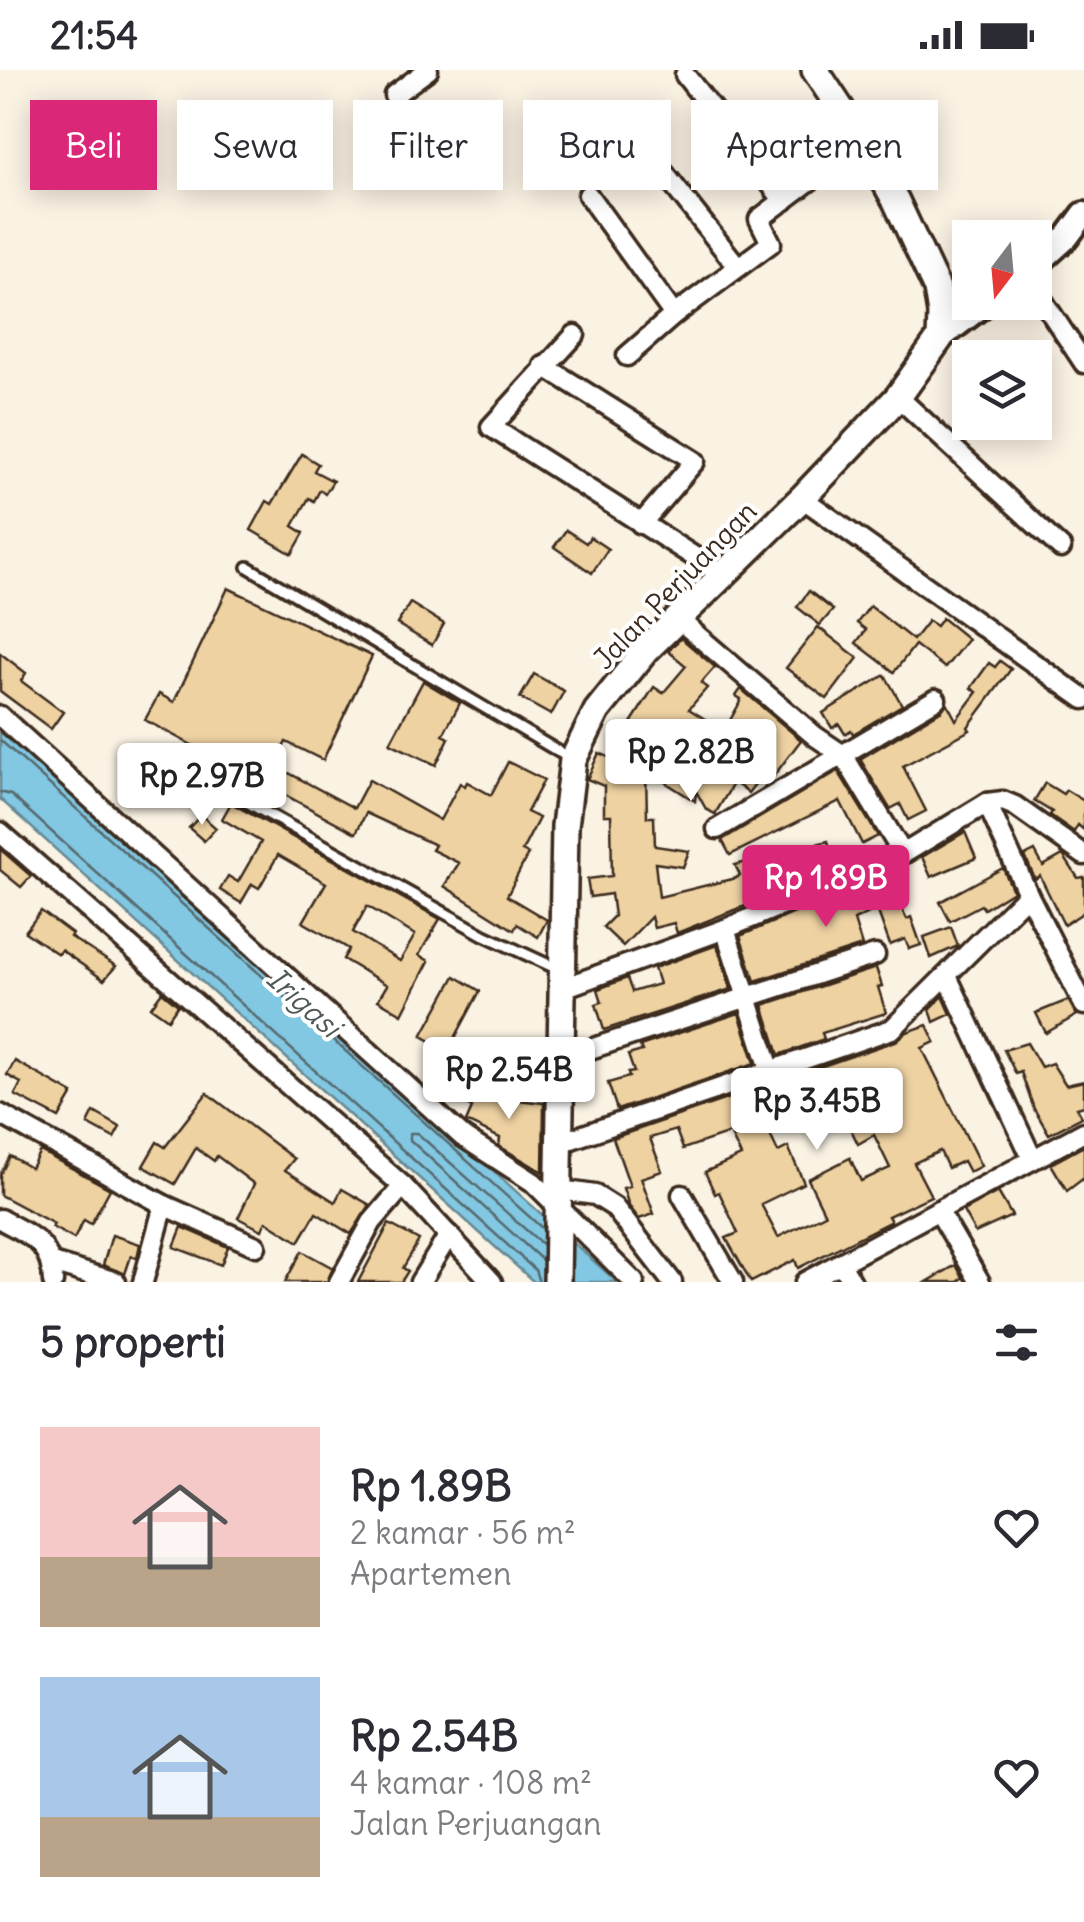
<!DOCTYPE html>
<html lang="id">
<meta charset="utf-8">
<style>
body{margin:0;font-family:Delius,sans-serif;background:#f2f2f3;color:#2b2b33;height:100vh;display:flex;flex-direction:column;font-size:38px;white-space:nowrap}
*{box-sizing:border-box;margin:0}
p{font-size:32px;color:#7c7c81}
.icon{flex:none;width:55px;height:55px;fill:none;stroke:currentColor;stroke-width:2;stroke-linecap:round;stroke-linejoin:round}
.map{position:relative;height:1212px;overflow:hidden}
.drawer{display:flex;flex-direction:column;background:#fff;flex:1}
.drawer>*{flex:none}
.banner{position:absolute;left:30px;top:30px;width:1025px;height:90px;display:flex;gap:20px}
.needle{width:65px;rotate:196deg}
.controls{position:absolute;left:952px;top:150px;display:grid;gap:20px}
.controls a{display:grid;place-items:center;width:100px;height:100px;border-radius:0px;background:#fff;box-shadow:0 5px 25px #0003;font-size:50px}
.price{position:absolute;translate:-50% -85px;padding:0 22px;border-radius:10px;background:#fff;color:#222;font-size:32px;line-height:65px;filter:drop-shadow(0 2px 5px #0008)}
.price::after{content:'';position:absolute;left:50%;top:60px;width:30px;height:22px;margin-left:-15px;background:inherit;clip-path:polygon(0 0,100% 0,50% 100%)}
.price.active{background:#db2777;color:#fff}
ul{padding:0;list-style:none}
li{display:flex;align-items:center;gap:30px;height:250px;padding:0 40px}
li span{display:grid;place-items:center;flex:none;width:280px;height:200px;border-radius:0px;color:#555}
li>.icon{margin-inline-start:auto}
span .icon{width:120px;height:120px;fill:#fffc;stroke-width:1}
li b{font-size:42px}
h2{display:flex;justify-content:space-between;align-items:center;height:120px;padding:0 40px;font-size:42px}
.pill{padding:0 35px;border-radius:0px;background:#fff;box-shadow:0 5px 25px #0003;font-size:35px;line-height:90px}
.pill.active{background:#db2777;color:#fff}
.status{display:flex;justify-content:space-between;align-items:center;height:70px;padding:0 50px;background:#fff;direction:ltr}
.status svg{height:28px;fill:currentColor}
.map>svg:first-child{display:block}
.water{fill:#82c8e3;stroke:#668994;stroke-width:2.5}
.lines{fill:none;stroke-linecap:round;stroke-linejoin:round}
.shore{stroke:#57696d;stroke-width:2.5}
.building{fill:#eed2a2;stroke:#3b2a1e;stroke-width:2.5;fill-rule:evenodd}
.service-casing{stroke:#3b2a1e;stroke-width:16}
.minor-casing{stroke:#3b2a1e;stroke-width:25}
.tertiary-casing{stroke:#3b2a1e;stroke-width:30}
.secondary-casing{stroke:#3b2a1e;stroke-width:32}
.service{stroke:#fff;stroke-width:9}
.minor{stroke:#fff;stroke-width:18}
.tertiary{stroke:#fff;stroke-width:22}
.secondary{stroke:#fff;stroke-width:25}
.labels{text-anchor:middle;dominant-baseline:central;stroke-width:8;stroke-linejoin:round;paint-order:stroke}
.street-label{font-size:28px;fill:#3b2a1e;stroke:#fff}
.water-label{font-size:30px;font-style:italic;fill:#505959;stroke:#fff}
</style>
<div class="status"><b>21:54</b><svg viewBox="0 0 49 12"><path d="M0 12V9h3v3zM5 12V6h3v6zM10 12V3h3v9zM15 12V0h3v12zM26 1h20v11H26zM47 4h2v5h-2z"/></svg></div>
<div class="map">
<svg width="1084" height="1212" viewBox="0 0 1084 1212">
<rect width="100%" height="100%" fill="#faf2e3"/>
<filter id="ink" filterUnits="userSpaceOnUse"><feTurbulence type="fractalNoise" baseFrequency=".01" numOctaves="2"/><feDisplacementMap in="SourceGraphic" scale="20" xChannelSelector="R" yChannelSelector="G"/><feConvolveMatrix kernelMatrix="1 2 1 2 8 2 1 2 1" color-interpolation-filters="sRGB"/></filter>
<g filter="url(#ink)">
<path class="water" d="M 0,657 L 617,1212 L 534,1212 L 0,729 Z"/>
<g class="lines">
<g class="shore">
<path d="M 0,670 L 543,1159"/>
<path d="M 0,722 L 11,725 L 535,1200 L 539,1212"/>
<path d="M 542,1190 L 410,1070 L 410,1063 L 417,1063 L 543,1175"/>
</g>
</g>
<g class="building">
<path d="M 302,384 L 318,394 L 314,401 L 333,411 L 325,424 L 320,420 L 314,431 L 309,428 L 293,456 L 304,463 L 292,484 L 251,460 L 267,431 L 272,434 Z"/>
<path d="M 566,460 L 586,473 L 590,467 L 608,479 L 592,503 L 554,477 Z"/>
<path d="M 228,518 L 372,586 L 323,690 L 286,672 L 274,695 L 354,738 L 369,710 L 440,750 L 460,713 L 465,716 L 467,712 L 491,725 L 508,692 L 544,710 L 527,742 L 539,748 L 522,781 L 528,784 L 507,826 L 547,850 L 538,867 L 517,854 L 514,860 L 444,816 L 459,793 L 432,780 L 435,775 L 366,743 L 356,763 L 145,650 L 159,624 L 174,632 Z"/>
<path d="M 809,521 L 833,540 L 820,555 L 797,537 Z"/>
<path d="M 410,533 L 444,554 L 432,575 L 397,554 Z"/>
<path d="M 870,536 L 913,570 L 928,551 L 936,556 L 942,548 L 968,569 L 945,598 L 915,575 L 894,602 L 856,573 L 866,560 L 857,553 Z"/>
<path d="M 818,557 L 858,588 L 827,629 L 786,598 Z"/>
<path d="M 681,568 L 715,597 L 701,613 L 707,618 L 689,639 L 724,661 L 738,636 L 741,629 L 736,626 L 741,619 L 801,670 L 770,711 L 762,705 L 748,723 L 734,712 L 715,744 L 706,739 L 696,721 L 695,731 L 646,700 L 647,747 L 654,747 L 655,776 L 689,781 L 683,797 L 655,793 L 659,827 L 736,808 L 740,805 L 735,795 L 828,771 L 836,799 L 677,863 L 674,853 L 654,858 L 651,847 L 623,876 L 603,857 L 614,846 L 611,824 L 590,827 L 587,809 L 612,806 L 611,745 L 604,745 L 604,716 L 587,709 L 599,683 L 620,692 L 640,659 L 631,653 L 654,617 L 663,623 L 686,596 L 668,581 Z"/>
<path d="M 0,583 L 26,603 L 21,611 L 63,642 L 51,659 L 0,621 Z"/>
<path d="M 1000,591 L 1011,599 L 968,657 L 970,660 L 903,696 L 926,741 L 908,750 L 900,734 L 890,739 L 860,689 L 942,640 L 947,633 L 956,650 L 977,622 L 971,618 L 989,593 L 995,597 Z"/>
<path d="M 534,604 L 564,621 L 551,645 L 520,628 Z"/>
<path d="M 885,605 L 902,635 L 853,664 L 851,660 L 845,664 L 839,654 L 832,658 L 823,643 Z"/>
<path d="M 423,611 L 460,633 L 443,665 L 449,668 L 436,695 L 390,673 Z"/>
<path d="M 838,701 L 878,766 L 862,774 L 840,731 L 730,785 L 722,770 Z"/>
<path d="M 1045,713 L 1063,724 L 1066,720 L 1084,731 L 1084,760 L 1078,755 L 1074,762 L 1050,745 L 1052,742 L 1034,731 Z"/>
<path d="M 231,733 L 440,849 L 419,885 L 429,891 L 402,944 L 378,930 L 387,915 L 343,889 L 349,879 L 303,852 L 326,813 L 278,785 L 259,818 L 252,814 L 241,833 L 220,820 L 228,806 L 238,812 L 261,772 L 222,749 ZM 367,836 L 415,865 L 400,891 L 353,862 Z"/>
<path d="M 201,745 L 216,758 L 204,771 L 189,758 Z"/>
<path d="M 965,762 L 976,788 L 931,807 L 922,787 Z"/>
<path d="M 0,779 L 31,806 L 21,817 L 0,800 Z"/>
<path d="M 1035,781 L 1043,796 L 1063,785 L 1078,808 L 1084,807 L 1084,842 L 1064,855 L 1040,806 L 1035,809 L 1025,786 Z"/>
<path d="M 1003,798 L 1013,821 L 984,839 L 981,835 L 950,851 L 940,832 Z"/>
<path d="M 885,805 L 907,849 L 911,847 L 921,875 L 909,879 L 905,869 L 890,875 L 877,839 L 854,850 L 862,876 L 755,911 L 740,866 Z"/>
<path d="M 41,841 L 72,864 L 70,867 L 116,896 L 104,910 L 61,880 L 58,884 L 25,862 Z"/>
<path d="M 951,857 L 958,876 L 931,888 L 924,867 Z"/>
<path d="M 717,875 L 731,919 L 604,960 L 596,934 L 602,932 L 598,919 L 627,908 L 632,922 L 659,914 L 654,898 Z"/>
<path d="M 876,898 L 882,916 L 878,917 L 886,943 L 822,963 L 824,969 L 779,985 L 763,935 Z"/>
<path d="M 455,906 L 480,921 L 448,981 L 422,966 Z"/>
<path d="M 162,922 L 178,935 L 168,949 L 151,937 Z"/>
<path d="M 943,926 L 951,944 L 934,952 L 930,939 Z"/>
<path d="M 1068,930 L 1077,945 L 1046,963 L 1036,943 Z"/>
<path d="M 739,943 L 755,993 L 617,1040 L 608,1013 L 629,1007 L 628,1003 L 634,1002 L 628,985 L 642,981 L 640,976 Z"/>
<path d="M 927,955 L 935,972 L 922,978 L 981,1096 L 969,1102 L 963,1091 L 948,1098 L 940,1081 L 914,1093 L 931,1126 L 888,1146 L 891,1151 L 798,1198 L 795,1190 L 751,1212 L 726,1168 L 738,1163 L 719,1122 L 715,1124 L 705,1102 L 741,1086 L 730,1063 L 683,1079 L 676,1060 L 650,1068 L 662,1101 L 641,1108 L 654,1144 L 639,1149 L 629,1136 L 623,1118 L 630,1116 L 613,1068 L 896,971 L 907,962 ZM 846,1011 L 860,1039 L 845,1047 L 858,1074 L 874,1065 L 890,1098 L 861,1111 L 850,1088 L 808,1109 L 825,1144 L 778,1167 L 761,1134 L 804,1113 L 788,1077 L 778,1082 L 761,1045 L 789,1036 L 787,1029 Z"/>
<path d="M 1027,973 L 1041,997 L 1052,993 L 1066,1015 L 1084,1011 L 1084,1036 L 1077,1038 L 1082,1047 L 1049,1064 L 1034,1039 L 1021,1002 L 1016,1004 L 1004,980 Z"/>
<path d="M 15,991 L 73,1024 L 59,1048 L 15,1025 L 21,1013 L 7,1005 Z"/>
<path d="M 469,1011 L 510,1029 L 544,1033 L 543,1102 L 499,1076 L 500,1068 L 466,1052 L 472,1038 L 460,1032 Z"/>
<path d="M 207,1023 L 294,1089 L 285,1100 L 335,1132 L 342,1119 L 370,1135 L 351,1164 L 316,1143 L 299,1172 L 266,1151 L 262,1160 L 238,1148 L 254,1114 L 217,1086 L 214,1091 L 196,1078 L 175,1114 L 143,1096 L 157,1072 L 165,1077 Z"/>
<path d="M 94,1042 L 120,1057 L 114,1068 L 88,1054 Z"/>
<path d="M 1084,1076 L 1084,1108 L 1067,1121 L 1051,1094 Z"/>
<path d="M 40,1081 L 110,1119 L 91,1154 L 84,1150 L 74,1169 L 52,1157 L 54,1154 L 0,1125 L 0,1105 L 10,1086 L 31,1098 Z"/>
<path d="M 998,1122 L 1012,1146 L 975,1163 L 963,1141 Z"/>
<path d="M 389,1154 L 419,1170 L 403,1198 L 408,1201 L 401,1212 L 358,1212 Z"/>
<path d="M 182,1157 L 228,1177 L 221,1195 L 174,1177 Z"/>
<path d="M 112,1165 L 140,1174 L 137,1188 L 131,1186 L 125,1204 L 103,1195 Z"/>
<path d="M 302,1181 L 333,1198 L 327,1212 L 285,1212 Z"/>
<path d="M 956,1195 L 963,1208 L 958,1212 L 927,1212 Z"/>
</g>
<g class="lines">
<g class="service-casing">
<g id="service">
<path d="M 248,497 L 571,689"/>
<path d="M 165,686 L 484,865 L 560,900"/>
</g>
</g>
<g class="minor-casing">
<g id="minor">
<path d="M 685,5 L 784,131"/>
<path d="M 394,25 L 428,0"/>
<path d="M 638,70 L 737,196"/>
<path d="M 588,125 L 674,245"/>
<path d="M 1035,219 L 1084,293"/>
<path d="M 575,265 L 491,357 L 723,505"/>
<path d="M 627,286 L 674,245 L 771,173 L 759,149 L 862,71"/>
<path d="M 544,296 L 695,391 L 641,454"/>
<path d="M 898,327 L 1061,478"/>
<path d="M 802,428 L 1084,629"/>
<path d="M 678,549 L 815,666 L 843,685 L 903,784"/>
<path d="M 0,646 L 463,1067 L 533,1112 L 634,1212"/>
<path d="M 987,733 L 1003,731 L 1015,736 L 1084,785"/>
<path d="M 717,759 L 936,629"/>
<path d="M 0,762 L 403,1116 L 492,1212"/>
<path d="M 725,859 L 771,1002"/>
<path d="M 947,906 L 1032,1088"/>
<path d="M 563,918 L 725,859 L 903,784 L 987,733 L 1028,824"/>
<path d="M 560,989 L 875,885"/>
<path d="M 0,1044 L 164,1135 L 256,1176"/>
<path d="M 560,1073 L 892,959 L 1028,824 L 1084,935"/>
<path d="M 560,1120 L 595,1125 L 614,1137 L 672,1212"/>
<path d="M 682,1125 L 733,1212"/>
<path d="M 938,1140 L 980,1212"/>
<path d="M 0,1149 C 32,1167 51,1171 53,1212"/>
<path d="M 52,1193 L 116,1212"/>
<path d="M 841,1194 L 852,1212"/>
<path d="M 143,1212 L 164,1135"/>
<path d="M 339,1212 L 372,1152 L 403,1116"/>
<path d="M 420,1212 L 449,1165"/>
<path d="M 805,1212 L 1084,1062"/>
</g>
</g>
<g class="tertiary-casing">
<g id="tertiary">
<path d="M 1035,196 L 1067,167 L 1084,144"/>
<path d="M 940,268 L 987,232"/>
</g>
</g>
<g class="secondary-casing">
<path id="secondary" d="M 557,1212 L 565,756 L 573,690 L 597,641 L 646,580 L 802,428 L 898,327 L 940,268 L 941,244 L 937,219 L 896,131 L 862,71 L 815,0"/>
</g>
<use href="#service" class="service"/>
<use href="#minor" class="minor"/>
<use href="#tertiary" class="tertiary"/>
<use href="#secondary" class="secondary"/>
</g>
</g>
<g class="labels">
<g class="street-label">
<text transform="translate(675 515) rotate(-46)">Jalan Perjuangan</text>
</g>
<g class="water-label">
<text transform="translate(304 932) rotate(42)">Irigasi</text>
</g>
</g>
</svg>
<div class="controls">
<a><svg class="needle" viewBox="-14 -14 28 28"><path d="M0-13l5 13h-10z" fill="#e53935"/><path d="M0 13l5-13h-10z" fill="#7c7c81"/></svg></a>
<a><svg class="icon" aria-label="layers" viewBox="0 0 24 24"><path d="M12 4l9 5-9 5-9-5zM3 14l9 5 9-5"/></svg></a>
</div>
<b class="price" style="left:691px;top:734px">Rp 2.82B</b>
<b class="price" style="left:202px;top:758px">Rp 2.97B</b>
<b class="price active" style="left:826px;top:860px">Rp 1.89B</b>
<b class="price" style="left:509px;top:1052px">Rp 2.54B</b>
<b class="price" style="left:817px;top:1083px">Rp 3.45B</b>
<div class="banner">
<a class="pill active">Beli</a>
<a class="pill">Sewa</a>
<a class="pill">Filter</a>
<a class="pill">Baru</a>
<a class="pill">Apartemen</a>
</div>
</div>
<section class="drawer">
<h2>5 properti<svg class="icon" aria-label="filters" viewBox="0 0 24 24"><path d="M4 7h16M4 17h16"/><circle cx="9" cy="7" r="2"/><circle cx="15" cy="17" r="2"/></svg></h2>
<ul>
<li><span style="background:linear-gradient(#f6c9c9 65%,#b9a48a 0)"><svg class="icon" aria-label="home" viewBox="0 0 24 24"><path d="M3 11l9-7 9 7M6 9v11h12V9"/></svg></span><div><b>Rp 1.89B</b><p>2 kamar · 56 m²</p><p>Apartemen</p></div><svg class="icon" aria-label="heart" viewBox="0 0 24 24"><path d="M12 20l-8-8c-3-5 5-10 8-4 3-6 11-1 8 4z"/></svg></li>
<li><span style="background:linear-gradient(#a9c7e8 70%,#b9a48a 0)"><svg class="icon" aria-label="home" viewBox="0 0 24 24"><path d="M3 11l9-7 9 7M6 9v11h12V9"/></svg></span><div><b>Rp 2.54B</b><p>4 kamar · 108 m²</p><p>Jalan Perjuangan</p></div><svg class="icon" aria-label="heart" viewBox="0 0 24 24"><path d="M12 20l-8-8c-3-5 5-10 8-4 3-6 11-1 8 4z"/></svg></li>
</ul>
</section>
